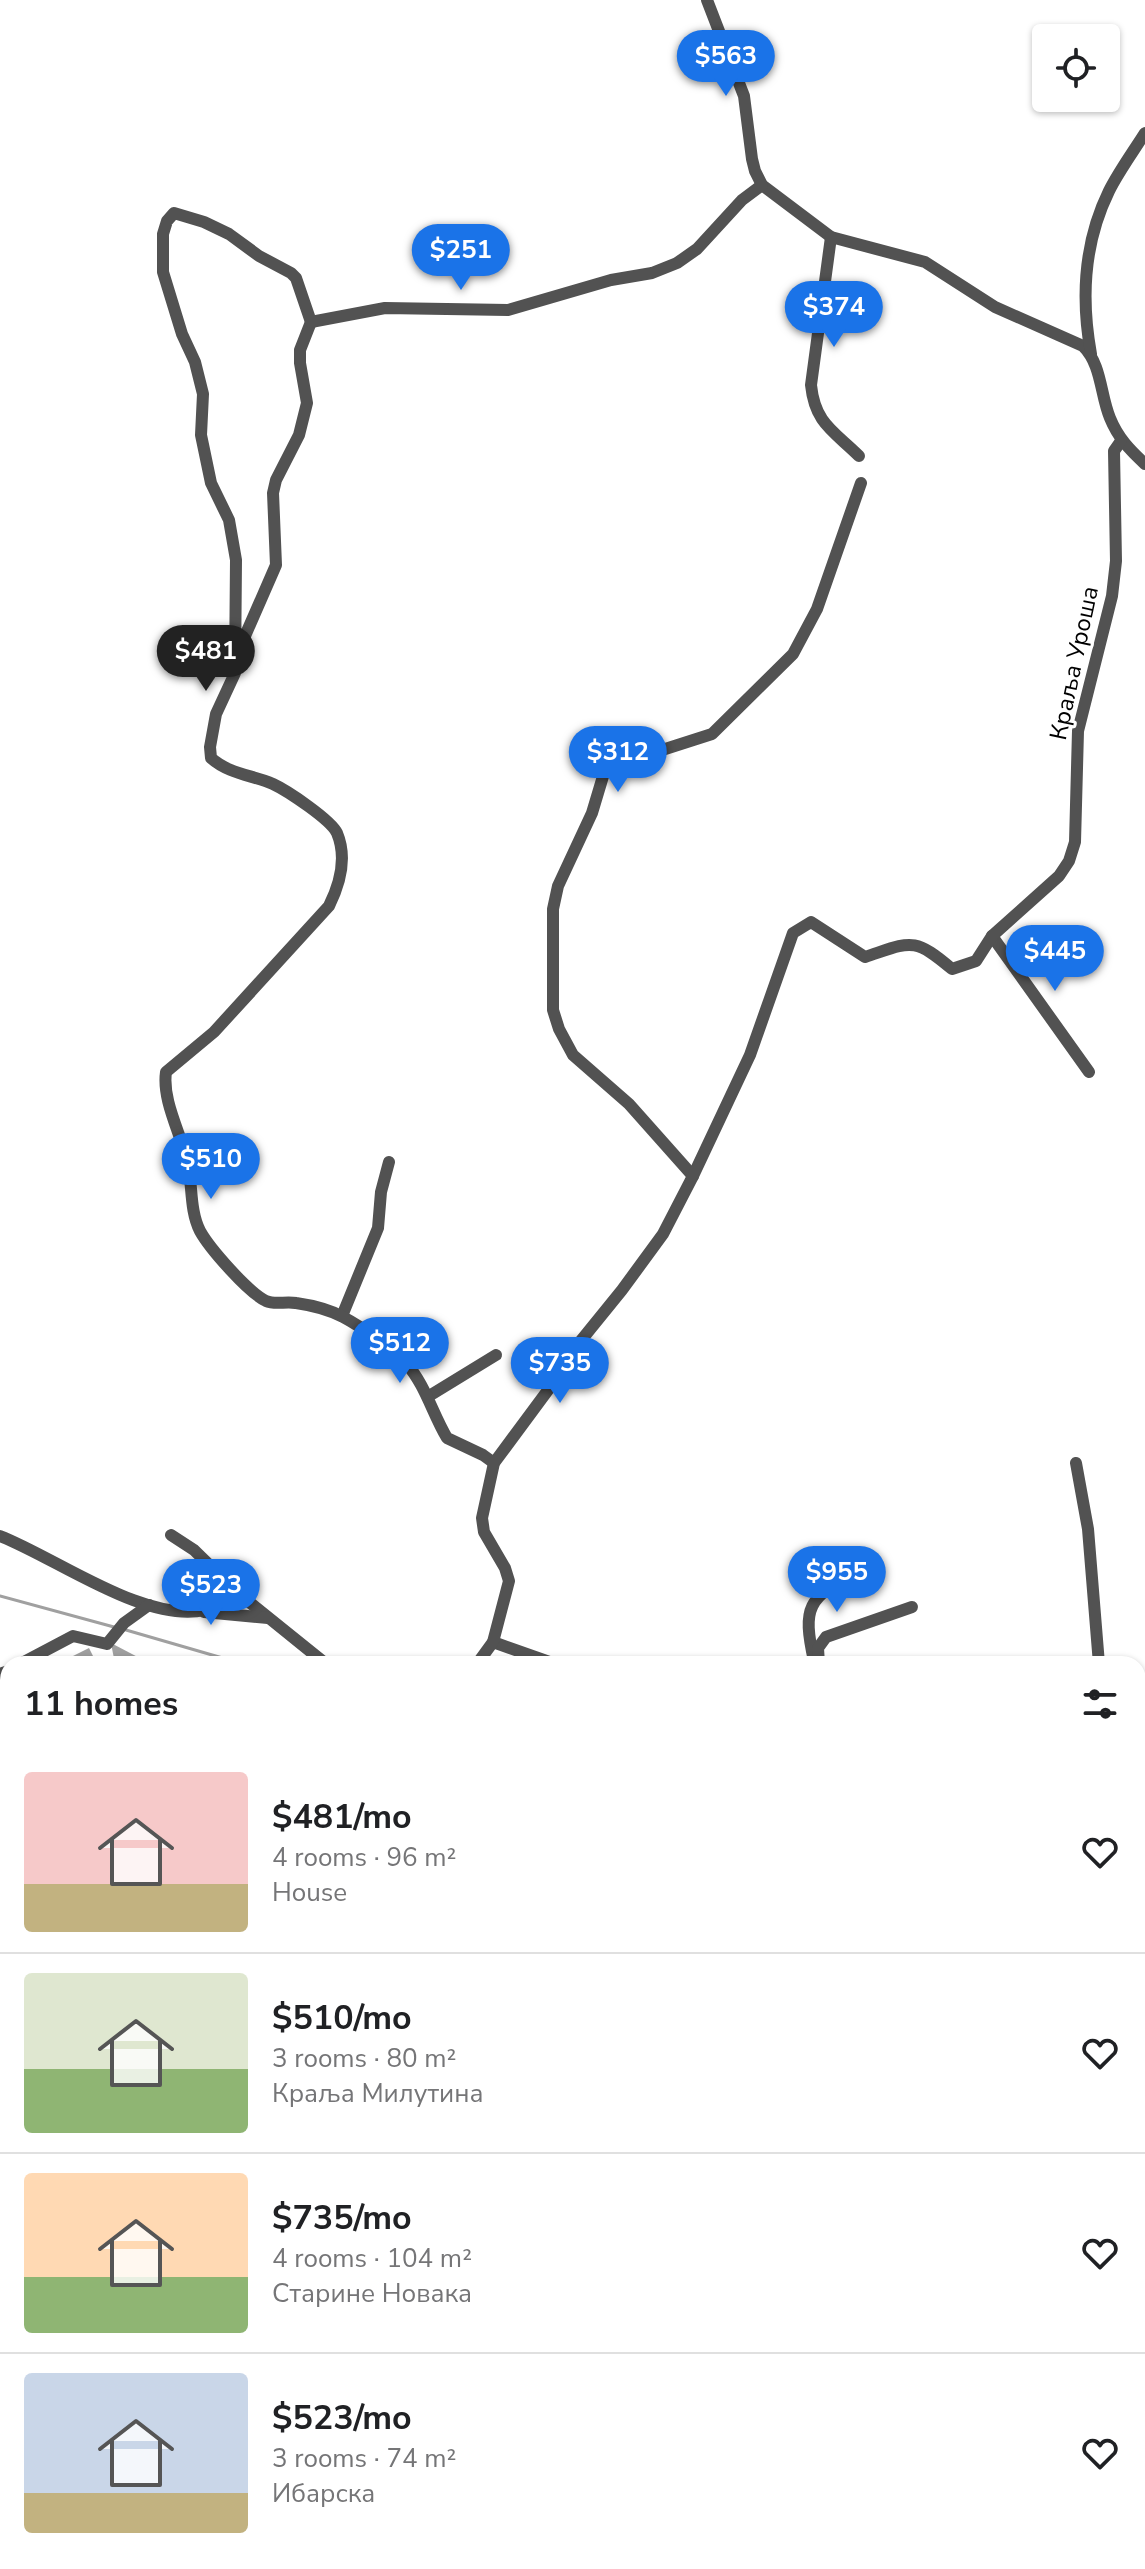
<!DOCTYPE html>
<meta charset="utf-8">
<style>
body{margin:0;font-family:"Nunito Sans",sans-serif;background:#f6f6f6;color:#202124;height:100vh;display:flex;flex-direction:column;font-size:30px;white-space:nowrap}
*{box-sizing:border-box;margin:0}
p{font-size:26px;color:#757577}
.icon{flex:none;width:44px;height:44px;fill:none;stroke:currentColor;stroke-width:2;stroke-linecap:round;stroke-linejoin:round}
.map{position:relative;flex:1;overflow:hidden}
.side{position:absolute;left:0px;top:1656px;width:1146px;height:914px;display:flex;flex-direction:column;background:#fff;border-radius:24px 24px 0 0;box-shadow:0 2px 6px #0004}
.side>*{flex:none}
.fabs{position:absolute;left:1032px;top:24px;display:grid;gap:16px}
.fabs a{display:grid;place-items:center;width:88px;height:88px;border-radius:8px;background:#fff;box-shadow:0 2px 6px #0004;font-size:40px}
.price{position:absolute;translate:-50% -68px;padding:0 18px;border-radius:28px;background:#1a73e8;color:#fff;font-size:26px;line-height:52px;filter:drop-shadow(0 2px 4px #0008)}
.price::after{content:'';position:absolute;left:50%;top:48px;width:24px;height:18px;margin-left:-12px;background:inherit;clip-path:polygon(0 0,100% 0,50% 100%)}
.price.current{background:#222;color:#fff}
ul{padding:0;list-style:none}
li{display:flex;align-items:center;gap:24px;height:200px;padding:0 24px}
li+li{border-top:2px solid #e0e0e0}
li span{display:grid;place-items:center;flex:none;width:224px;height:160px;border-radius:8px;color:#555}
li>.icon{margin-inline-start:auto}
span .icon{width:96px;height:96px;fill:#fffc;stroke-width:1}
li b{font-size:34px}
h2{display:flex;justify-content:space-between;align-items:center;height:96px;padding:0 24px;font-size:34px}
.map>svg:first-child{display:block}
.green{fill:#d9d9d9}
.water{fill:#a0a0a0}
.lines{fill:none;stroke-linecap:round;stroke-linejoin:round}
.stream{stroke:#a0a0a0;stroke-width:3}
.major-casing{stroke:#dbdbdb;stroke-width:19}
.minor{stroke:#525252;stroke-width:12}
.major{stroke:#000;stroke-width:16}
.labels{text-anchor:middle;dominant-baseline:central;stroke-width:6;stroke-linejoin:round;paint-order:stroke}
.street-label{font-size:24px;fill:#000;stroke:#fff}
</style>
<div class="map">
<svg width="1145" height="2569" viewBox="0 0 1145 2569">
<rect width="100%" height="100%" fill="#fff"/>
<g class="green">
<path d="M 205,2562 L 345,2562 L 346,2569 L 197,2569 Z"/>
<path d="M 486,2562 L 681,2562 L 673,2569 L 480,2569 Z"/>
</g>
<g class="water">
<path d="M 111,1643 L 151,1664 L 115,1664 Z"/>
<path d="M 89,1648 L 97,1664 L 57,1664 Z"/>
<path d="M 8,1696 L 8,2090 L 0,2097 L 0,1697 Z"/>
</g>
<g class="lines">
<g class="stream">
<path d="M 0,1596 L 114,1627"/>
<path d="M 126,1630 L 226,1659 L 236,1664"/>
<path d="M 320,2569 L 321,2562"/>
</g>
<g class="major-casing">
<g id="major">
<path d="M 1138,1770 L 1145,1764"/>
<path d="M 460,2569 L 465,2562"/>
</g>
</g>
<g class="minor">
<path d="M 707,0 L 744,96 L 752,159 L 755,171 L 762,185 L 831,237 L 925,262 L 995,307 L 1083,346 C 1102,365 1100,394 1110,418 C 1118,438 1130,450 1145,464"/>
<path d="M 831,237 L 811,385 C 815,424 834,431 859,456"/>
<path d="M 1091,354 C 1081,299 1084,242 1109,191 C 1119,171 1133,152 1145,133"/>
<path d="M 239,657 L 245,636 L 276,565 L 273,493 L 276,480 L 299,435 L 307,403 L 300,363 L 300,350 L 311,322"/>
<path d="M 992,936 L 1089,1072"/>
<path d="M 693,1176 L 629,1104 L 573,1055 L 559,1029 L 553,1010 L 553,909 L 558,886 L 592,813 L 604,773 L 613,756 L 638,751 L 659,751 L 712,734 L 793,654 L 817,609 L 861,483"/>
<path d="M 342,1316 L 378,1228 L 381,1192 L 389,1162"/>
<path d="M 429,1396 L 496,1355"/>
<path d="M 494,1463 L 483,1455 L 447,1438 C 432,1413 426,1386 406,1363 C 394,1349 360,1326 343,1317 C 330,1310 310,1305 296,1303 C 286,1301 275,1305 266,1301 C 248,1292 210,1249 200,1231 C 189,1209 193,1183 187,1160 C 180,1132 162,1100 166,1072 L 214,1032 L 329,906 C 340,884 347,857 337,833 C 331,820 288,791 273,784 C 252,775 229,774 211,758 L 210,747 L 216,714 L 235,673 L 236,560 L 229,520 L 211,483 L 201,435 L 203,394 L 195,362 L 182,334 L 163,272 L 163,234 L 167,221 L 174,213 L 204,222 L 229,234 L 259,256 L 291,273 L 296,278 L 311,322 L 385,308 L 508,310 L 611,280 L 652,273 L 677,263 L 697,249 L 742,200 L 762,185"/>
<path d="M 1076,1463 L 1088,1529 L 1099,1664"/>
<path d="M 171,1535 L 194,1550 L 238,1593 L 326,1664"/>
<path d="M 0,1536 C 55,1557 145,1624 205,1610 C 217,1607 228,1599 238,1593"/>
<path d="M 204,1612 L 268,1618"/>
<path d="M 493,1642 L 555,1664"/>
<path d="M 814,1661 C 802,1606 808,1599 855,1572"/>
<path d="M 20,1664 L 73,1636 L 107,1644 L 124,1623 L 149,1605"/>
<path d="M 477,1664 L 493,1642 L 509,1581 L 505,1568 L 484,1532 L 482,1518 L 494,1463 L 554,1382 L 579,1343 L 622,1290 L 663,1234 L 693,1176 L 750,1055 L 793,933 L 811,922 L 865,957 C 911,942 913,936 952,969 L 976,961 L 992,936 L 1059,876 L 1069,861 L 1075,842 L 1078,731 L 1112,596 L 1116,561 L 1114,451 L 1121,441"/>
<path d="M 819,1664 L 818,1648 L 826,1637 L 912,1607"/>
<path d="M 0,1674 L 8,1671"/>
<path d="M 1138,2027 L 1145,2019"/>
<path d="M 1138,2378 L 1145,2379"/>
<path d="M 0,2462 L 8,2456"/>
<path d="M 925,2562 L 930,2569"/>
</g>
<use href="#major" class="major"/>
</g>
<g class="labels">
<g class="street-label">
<text transform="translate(1074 663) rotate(-78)">Краља Уроша</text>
</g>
</g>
</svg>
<div class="fabs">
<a><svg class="icon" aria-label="locate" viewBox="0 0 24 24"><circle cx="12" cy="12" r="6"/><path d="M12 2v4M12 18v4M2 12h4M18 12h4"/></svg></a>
</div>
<b class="price" style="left:726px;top:98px">$563</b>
<b class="price" style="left:461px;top:292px">$251</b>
<b class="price" style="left:834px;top:349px">$374</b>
<b class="price current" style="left:206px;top:693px">$481</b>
<b class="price" style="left:618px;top:794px">$312</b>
<b class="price" style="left:1055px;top:993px">$445</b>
<b class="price" style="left:211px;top:1201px">$510</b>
<b class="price" style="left:400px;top:1385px">$512</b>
<b class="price" style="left:560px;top:1405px">$735</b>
<b class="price" style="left:837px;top:1614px">$955</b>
<b class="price" style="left:211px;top:1627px">$523</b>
<section class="side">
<h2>11 homes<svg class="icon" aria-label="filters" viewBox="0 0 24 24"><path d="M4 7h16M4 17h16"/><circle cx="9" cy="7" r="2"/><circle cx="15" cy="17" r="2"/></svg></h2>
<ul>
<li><span style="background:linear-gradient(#f6c9c9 70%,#c2b280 0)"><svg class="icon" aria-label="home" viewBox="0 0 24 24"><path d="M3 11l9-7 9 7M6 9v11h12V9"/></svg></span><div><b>$481/mo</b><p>4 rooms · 96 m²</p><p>House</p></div><svg class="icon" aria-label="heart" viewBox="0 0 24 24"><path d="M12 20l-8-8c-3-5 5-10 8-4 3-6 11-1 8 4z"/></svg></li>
<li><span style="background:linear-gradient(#dfe7d0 60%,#8fb573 0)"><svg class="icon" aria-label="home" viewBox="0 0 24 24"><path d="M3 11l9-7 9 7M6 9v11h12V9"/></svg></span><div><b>$510/mo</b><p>3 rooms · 80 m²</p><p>Краља Милутина</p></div><svg class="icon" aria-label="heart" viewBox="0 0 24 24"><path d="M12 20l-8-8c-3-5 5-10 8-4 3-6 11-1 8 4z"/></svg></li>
<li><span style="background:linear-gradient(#ffd9b3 65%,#8fb573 0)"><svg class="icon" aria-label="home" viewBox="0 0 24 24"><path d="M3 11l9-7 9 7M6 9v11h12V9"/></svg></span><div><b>$735/mo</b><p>4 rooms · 104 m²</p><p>Старине Новака</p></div><svg class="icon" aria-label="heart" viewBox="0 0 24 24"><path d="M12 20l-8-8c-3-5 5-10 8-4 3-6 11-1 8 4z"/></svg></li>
<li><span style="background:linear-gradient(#c9d6e8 75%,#c2b280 0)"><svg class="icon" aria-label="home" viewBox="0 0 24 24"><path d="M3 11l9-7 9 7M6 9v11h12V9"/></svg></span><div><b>$523/mo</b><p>3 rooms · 74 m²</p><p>Ибарска</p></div><svg class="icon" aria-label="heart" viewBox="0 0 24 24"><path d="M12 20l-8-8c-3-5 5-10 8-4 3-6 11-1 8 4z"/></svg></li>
</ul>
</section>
</div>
